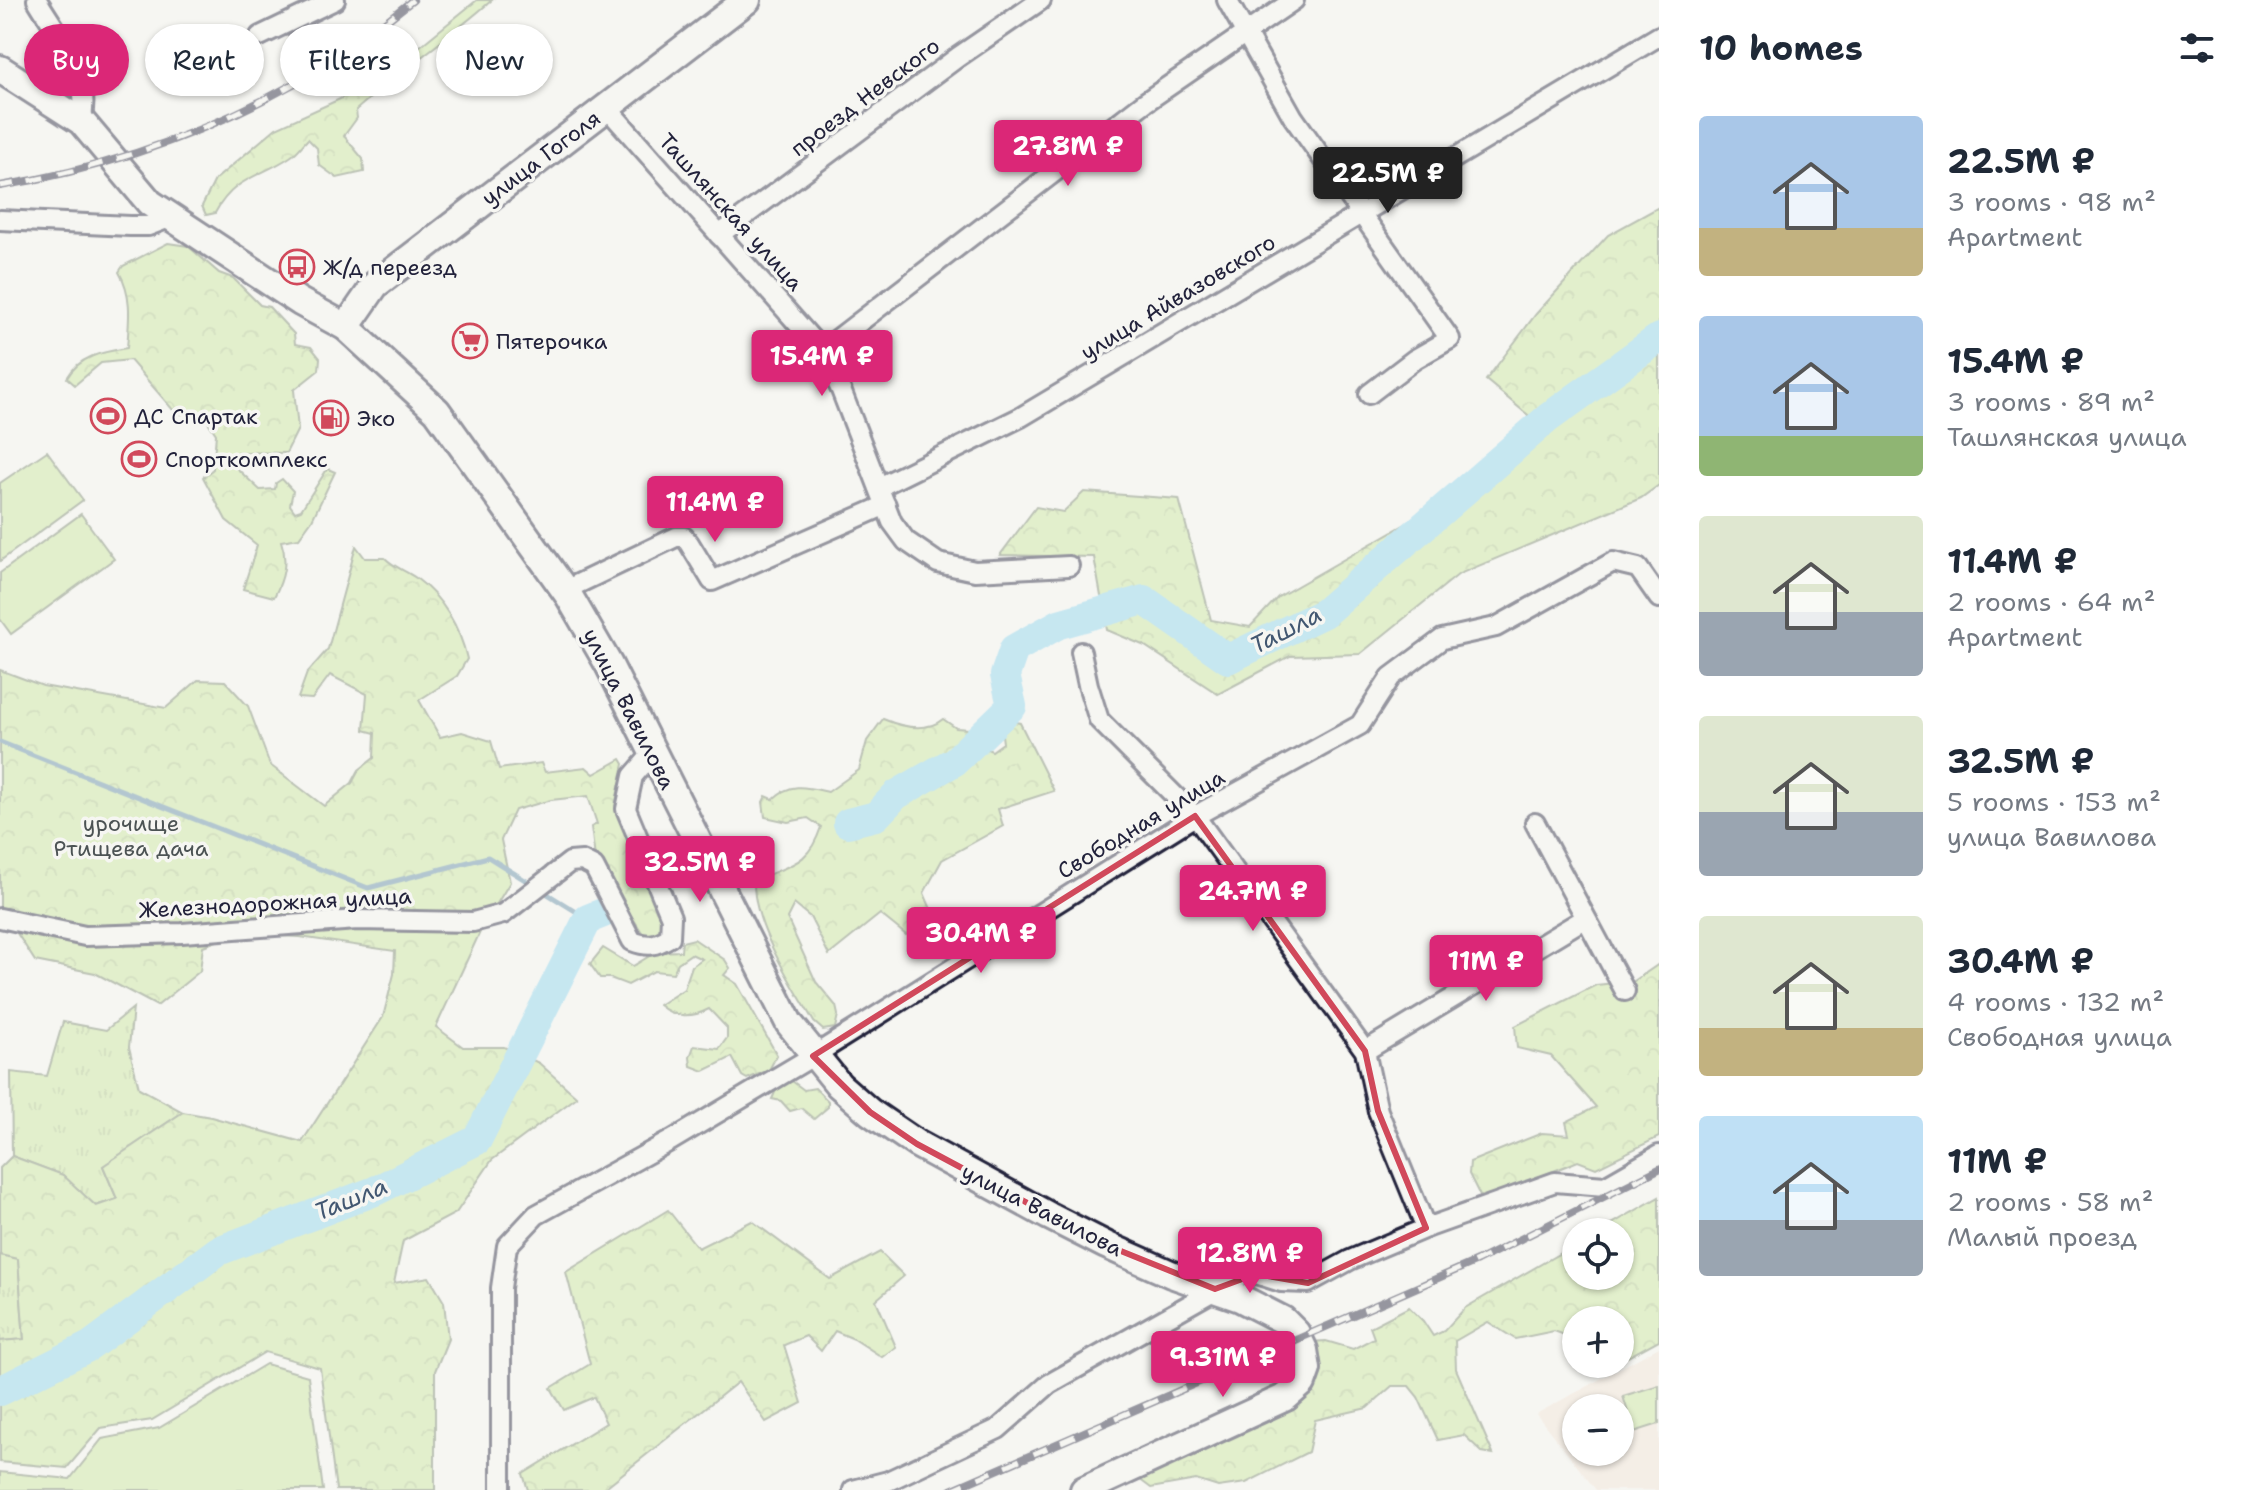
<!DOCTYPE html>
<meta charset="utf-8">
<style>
body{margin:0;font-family:"Shantell Sans",sans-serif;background:#f2f2f3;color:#1f2937;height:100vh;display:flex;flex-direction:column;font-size:30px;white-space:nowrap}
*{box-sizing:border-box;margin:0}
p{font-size:26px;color:#747a83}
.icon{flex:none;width:44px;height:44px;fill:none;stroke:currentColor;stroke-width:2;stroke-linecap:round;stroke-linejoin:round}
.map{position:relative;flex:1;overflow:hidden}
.panel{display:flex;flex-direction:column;background:#fff;width:600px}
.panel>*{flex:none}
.guide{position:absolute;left:24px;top:24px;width:760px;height:72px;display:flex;gap:16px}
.buttons{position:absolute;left:1562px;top:1218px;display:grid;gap:16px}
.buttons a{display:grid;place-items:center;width:72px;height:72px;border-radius:50%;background:#fff;box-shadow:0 2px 6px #0004;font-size:40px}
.price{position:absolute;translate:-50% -68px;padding:0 18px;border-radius:8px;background:#db2777;color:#fff;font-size:26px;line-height:52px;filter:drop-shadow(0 2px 4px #0008)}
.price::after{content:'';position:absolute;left:50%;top:48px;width:24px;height:18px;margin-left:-12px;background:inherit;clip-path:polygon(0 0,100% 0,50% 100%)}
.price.active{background:#222;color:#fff}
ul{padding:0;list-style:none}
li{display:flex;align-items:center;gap:24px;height:200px;padding:0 40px}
li span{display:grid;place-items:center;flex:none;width:224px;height:160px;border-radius:8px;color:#555}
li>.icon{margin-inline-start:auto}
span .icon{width:96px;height:96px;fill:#fffc;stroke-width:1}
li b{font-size:34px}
h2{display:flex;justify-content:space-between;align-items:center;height:96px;padding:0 40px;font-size:34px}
.tag{padding:0 28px;border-radius:36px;background:#fff;box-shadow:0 2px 6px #0004;font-size:28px;line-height:72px}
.tag.active{background:#db2777;color:#fff}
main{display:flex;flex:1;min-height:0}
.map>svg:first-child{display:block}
.built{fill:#f2e4d7;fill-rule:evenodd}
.grass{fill:url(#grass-tufts);stroke:#76846c;stroke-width:2}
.forest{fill:url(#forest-crowns);stroke:#76846c;stroke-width:2}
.garden{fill:#cae79e;stroke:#76846c;stroke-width:2}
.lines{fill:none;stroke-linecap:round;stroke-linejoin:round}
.stream{stroke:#628da6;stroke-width:5}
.river{stroke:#8cd4ee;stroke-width:30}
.street-casing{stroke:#22223b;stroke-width:24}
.secondary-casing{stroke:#22223b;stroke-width:32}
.street{stroke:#f6f6f2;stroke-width:18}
.secondary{stroke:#f6f6f2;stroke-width:26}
.rail-casing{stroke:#22223b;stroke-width:8}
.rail{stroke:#f6f6f2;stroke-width:5;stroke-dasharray:15;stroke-linecap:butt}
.marked{fill:none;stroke:#d1495b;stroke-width:6;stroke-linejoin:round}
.labels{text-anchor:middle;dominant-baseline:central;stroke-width:7;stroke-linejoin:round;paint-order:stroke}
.street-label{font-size:22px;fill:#22223b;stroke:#f6f6f2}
.poi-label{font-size:22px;fill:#22223b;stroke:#f6f6f2;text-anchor:start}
.park-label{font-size:22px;fill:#4c5354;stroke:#f6f6f2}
.water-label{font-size:24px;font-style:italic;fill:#425771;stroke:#f6f6f2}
</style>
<main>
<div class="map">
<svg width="1659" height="1490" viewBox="0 0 1659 1490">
<defs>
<pattern id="grass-tufts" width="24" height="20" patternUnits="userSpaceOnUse" patternTransform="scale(2)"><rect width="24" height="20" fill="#cae79e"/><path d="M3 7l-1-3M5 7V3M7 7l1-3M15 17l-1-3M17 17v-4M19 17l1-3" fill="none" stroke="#adc689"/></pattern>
<pattern id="forest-crowns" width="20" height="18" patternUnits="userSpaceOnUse" patternTransform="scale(2)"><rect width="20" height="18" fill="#cae79e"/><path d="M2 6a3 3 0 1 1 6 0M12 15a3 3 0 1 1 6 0" fill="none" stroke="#adc689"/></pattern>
</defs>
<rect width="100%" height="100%" fill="#f6f6f2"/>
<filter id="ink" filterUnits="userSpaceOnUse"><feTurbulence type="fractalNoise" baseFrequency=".0125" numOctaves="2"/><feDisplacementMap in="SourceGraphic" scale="16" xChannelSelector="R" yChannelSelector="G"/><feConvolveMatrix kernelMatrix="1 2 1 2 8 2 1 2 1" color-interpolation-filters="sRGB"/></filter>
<g filter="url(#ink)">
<path class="built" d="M 1659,1347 L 1659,1490 L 1596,1490 L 1536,1414 ZM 1576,1408 L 1620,1408 L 1620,1452 L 1576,1452 Z"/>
<g class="grass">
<path d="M 133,1008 L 129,1047 L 139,1088 L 183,1112 L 103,1166 L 117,1199 L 95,1206 L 63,1175 L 12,1156 L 11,1072 L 47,1076 L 63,1022 L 106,1030 Z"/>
<path d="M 0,1255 L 18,1258 L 24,1340 L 0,1341 Z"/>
</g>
<g class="forest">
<path d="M 477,0 L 492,0 C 448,39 400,71 356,110 L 357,118 L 344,136 L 363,159 L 364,172 L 337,178 L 319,165 L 317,148 L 308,139 C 302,145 297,153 290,157 C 259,178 235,176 215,213 L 206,215 L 202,206 L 215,180 L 276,128 L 340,99 L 419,47 Z"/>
<path d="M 1659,207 L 1659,485 L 1641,498 L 1459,574 L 1360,654 L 1290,656 L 1218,694 L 1145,646 L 1107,630 L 1094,557 L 1000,555 L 1036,507 L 1063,512 L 1084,492 L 1179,499 L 1211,620 L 1250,627 L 1278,597 L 1479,482 L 1546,430 L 1486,380 L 1536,314 L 1608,235 Z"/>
<path d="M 168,243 L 188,246 L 219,273 L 233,278 L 260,305 L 269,307 L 294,334 L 295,344 L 311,347 L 320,358 L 319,370 L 294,390 L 298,429 L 286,453 L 237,452 L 230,462 L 260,490 L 275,489 L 276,483 L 282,479 L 293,491 L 290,505 L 295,512 L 301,510 L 326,471 L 328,469 L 335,472 L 312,520 L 299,538 L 281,541 C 288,561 284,578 274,597 L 243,589 L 257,545 L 226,520 L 203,477 L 213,469 L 216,434 L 202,413 L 181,414 L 173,410 L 130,360 L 101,363 L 75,385 L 67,378 C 80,355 104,352 127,348 C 129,321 133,296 119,272 L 123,266 Z"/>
<path d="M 356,546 L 365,558 L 385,558 C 395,568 405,570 416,578 C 443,598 460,628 467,659 L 457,676 L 419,700 L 440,737 L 462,732 L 491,741 L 499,769 L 541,763 L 545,772 L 586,767 L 594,774 L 621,759 L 624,764 L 615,806 L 660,904 L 662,932 L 653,937 L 643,934 L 595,858 L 591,827 L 597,824 L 588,796 L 551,800 L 515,810 L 501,840 L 510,882 L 480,932 L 436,1027 L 463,1047 L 504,1047 L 539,1063 L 577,1097 L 492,1160 L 456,1213 L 403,1241 L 394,1283 L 429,1277 L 444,1302 L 448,1339 L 435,1371 L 435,1490 L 336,1490 L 320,1368 L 265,1352 L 152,1420 L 101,1428 L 67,1468 L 0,1462 L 0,1341 L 24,1339 L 18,1259 L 0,1255 L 0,1168 L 12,1156 L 63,1175 L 96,1206 L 117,1199 L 103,1166 L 183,1112 L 211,1117 L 302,1142 L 383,1017 L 394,974 L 395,951 L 300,937 L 236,934 L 203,946 L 200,971 L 157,1006 L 95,973 L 35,961 L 2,910 L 0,910 L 0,670 L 43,686 L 166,708 L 198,680 L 225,681 L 248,706 L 270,765 L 324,806 L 352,783 L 359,770 L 374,758 L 375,733 L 364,730 L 367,694 L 330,675 L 312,699 L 298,698 L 307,673 L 328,649 Z"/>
<path d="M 883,719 C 902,727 926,733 943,719 L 956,728 L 969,729 L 977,745 L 992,751 L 1003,743 L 1000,719 L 1020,723 L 1054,791 L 998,809 L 1003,826 L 942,860 L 924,893 L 934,916 L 906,935 L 880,914 L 829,955 L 810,917 L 794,904 L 787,918 L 816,982 L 836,1006 L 838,1015 L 835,1028 L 823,1030 L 814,1022 C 792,983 753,927 754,881 C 789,864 808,867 821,827 L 808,818 L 788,822 L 765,817 L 763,802 L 766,796 L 773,799 C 791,782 806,787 828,792 L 859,770 L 867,741 Z"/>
<path d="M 694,939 L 725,960 L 730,968 L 724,975 L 737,984 L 777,1055 L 769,1070 L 747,1079 L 742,1076 L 732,1057 L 704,1071 L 691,1066 L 690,1057 L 694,1046 L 719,1049 L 727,1038 L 727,1028 L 709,1009 C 692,1018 674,1018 659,1005 L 684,989 L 692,966 L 702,959 L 691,954 L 678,963 L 673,973 L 654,971 L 628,985 L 610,978 L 600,978 L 590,964 L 603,948 L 633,966 L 656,952 L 681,951 L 682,942 Z"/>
<path d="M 1659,964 L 1659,1137 L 1596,1168 L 1578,1161 L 1482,1200 L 1469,1174 L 1470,1162 L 1542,1133 L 1569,1135 L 1566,1122 L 1596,1107 L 1551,1056 L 1517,1048 L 1515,1026 L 1596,985 L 1634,981 Z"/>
<path d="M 788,1078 L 804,1090 L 815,1088 L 828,1101 L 828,1107 L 814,1119 L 801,1108 L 790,1111 L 781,1101 L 772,1099 L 779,1083 Z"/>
<path d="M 1659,1197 L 1659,1340 L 1628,1357 L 1620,1354 L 1620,1320 L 1576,1320 L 1576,1339 L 1554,1331 L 1515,1339 L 1488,1322 L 1455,1341 L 1456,1369 L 1493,1454 L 1482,1452 L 1464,1435 L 1438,1440 L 1418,1397 L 1409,1386 L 1392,1386 L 1367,1408 L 1315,1420 L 1308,1452 L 1246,1483 L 1218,1487 L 1196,1480 L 1151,1488 L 1135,1476 L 1289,1401 L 1310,1342 L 1326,1341 L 1353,1349 L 1374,1338 L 1370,1327 L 1409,1307 L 1423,1321 L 1433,1336 L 1444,1331 L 1465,1308 L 1576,1244 L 1576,1276 L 1620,1276 L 1620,1232 L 1598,1232 Z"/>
<path d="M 668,1210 L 698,1248 L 752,1221 L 830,1279 L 880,1252 L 904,1276 L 876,1300 L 896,1347 L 882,1357 L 854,1339 L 835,1331 L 821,1351 L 806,1336 L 784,1345 L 802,1403 L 766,1422 L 738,1382 L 602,1490 L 528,1490 L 523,1474 L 606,1423 L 594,1397 L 564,1410 L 551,1388 L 590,1364 L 566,1272 Z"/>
</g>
<g class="garden">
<path d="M 47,451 L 83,500 L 0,561 L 0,483 Z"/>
<path d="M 81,514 L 114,559 L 11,634 L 0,619 L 0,573 Z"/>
<path d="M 266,1364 L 308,1376 L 323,1490 L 0,1490 L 0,1472 L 70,1479 L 102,1439 L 159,1428 Z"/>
<path d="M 1659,1385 L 1659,1424 L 1634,1432 L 1623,1396 Z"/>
</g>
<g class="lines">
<path class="stream" d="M 0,742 L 368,888 L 488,857 L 588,919"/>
<g class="river">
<path d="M 848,823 L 876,816 L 896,795 L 955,761 L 1012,706 L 1005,675 L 1014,649 L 1059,624 L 1144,600 L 1228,659 L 1324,613 L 1548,418 L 1659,338"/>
<path d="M 0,1391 L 90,1346 L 218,1251 L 375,1191 L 477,1140 L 588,919 L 603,913"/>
</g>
<g class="street-casing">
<g id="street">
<path d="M 37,0 C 59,37 93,76 81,121"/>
<path d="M 1227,0 L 1293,117 L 1450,339 L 1415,359 L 1369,394"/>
<path d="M 260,36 L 335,0"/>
<path d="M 608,109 L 822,351 L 841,390 L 892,522 L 906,541 L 938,563 L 975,571 L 1069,566"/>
<path d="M 0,220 L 130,226 L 148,226 L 169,218"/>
<path d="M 719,235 L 958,57 L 1041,0"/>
<path d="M 822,351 L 1144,103 L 1294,0"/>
<path d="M 879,487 L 1021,417 L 1659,36"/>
<path d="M 565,590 L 676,537 L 684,537 L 689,543 L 712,581 L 886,505"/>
<path d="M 1081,652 L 1088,685 L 1099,720 L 1195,816 L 1365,1051 L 1378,1111 L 1426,1228"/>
<path d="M 1535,823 L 1625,991"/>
<path d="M 0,918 L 85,936 L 182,933 L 357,920 L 473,922 L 503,914 L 570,862 L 582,861 L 594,867 L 632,941 C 648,947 655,946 670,937 L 671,917 L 626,809 L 633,776 L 652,754"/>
<path d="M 1365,1051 L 1584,919"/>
<path d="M 501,1490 L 501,1288 L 507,1246 L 536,1215 L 672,1140 L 813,1056 L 1195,816 L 1360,725 L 1391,677 L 1442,639 L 1496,627 L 1613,562 L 1638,568 L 1659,598"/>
<path d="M 853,1490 L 888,1481 L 998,1429 L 1049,1384 L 1240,1276 L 1256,1274 L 1281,1282 L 1308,1283 L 1350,1260 L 1426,1228 L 1555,1182 L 1605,1186 L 1659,1155"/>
</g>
</g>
<g class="secondary-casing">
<g id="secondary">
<path d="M 0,69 L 81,121 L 150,203 L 300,302 L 346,327 L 437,411 L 569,596 L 609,665 L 789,1023 L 839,1085 L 870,1112 L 917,1144 L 1049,1216 L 1106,1245 L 1171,1274 L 1240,1298 L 1283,1320 L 1296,1333 L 1304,1350 L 1307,1369 L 1302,1383 L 1286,1397 L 1084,1490"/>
<path d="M 346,327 L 375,285 L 747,0"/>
</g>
</g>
<use href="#street" class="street"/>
<use href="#secondary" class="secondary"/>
<g class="rail-casing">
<g id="rail">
<path d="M 0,186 C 121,166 237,122 340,56 C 366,39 389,18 413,0"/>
<path d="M 951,1490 L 1477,1261 L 1659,1169"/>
</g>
</g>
<use href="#rail" class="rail"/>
</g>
</g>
<path d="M0 0H1659V1490H0ZM 1195,816 L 1365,1051 L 1378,1111 L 1426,1228 L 1308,1283 L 1256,1274 L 1215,1289 L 1106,1245 L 917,1144 L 870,1112 L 813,1056 Z" fill="#f6f6f2" fill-opacity=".55" fill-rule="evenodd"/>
<path class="marked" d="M 1195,816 L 1365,1051 L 1378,1111 L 1426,1228 L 1308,1283 L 1256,1274 L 1215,1289 L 1106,1245 L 917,1144 L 870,1112 L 813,1056 Z"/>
<defs>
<g id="bus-ring" transform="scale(1.8)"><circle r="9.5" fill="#f6f6f2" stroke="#d1495b" stroke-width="1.5"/><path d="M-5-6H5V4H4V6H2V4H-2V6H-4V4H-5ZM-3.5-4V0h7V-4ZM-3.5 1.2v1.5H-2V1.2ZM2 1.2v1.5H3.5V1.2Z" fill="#d1495b"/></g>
<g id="supermarket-ring" transform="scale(1.8)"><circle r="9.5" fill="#f6f6f2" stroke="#d1495b" stroke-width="1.5"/><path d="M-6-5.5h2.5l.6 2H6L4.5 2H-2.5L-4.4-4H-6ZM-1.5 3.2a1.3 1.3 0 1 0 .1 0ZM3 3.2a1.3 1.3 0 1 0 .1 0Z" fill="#d1495b"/></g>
<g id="stadium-ring" transform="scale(1.8)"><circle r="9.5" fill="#f6f6f2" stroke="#d1495b" stroke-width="1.5"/><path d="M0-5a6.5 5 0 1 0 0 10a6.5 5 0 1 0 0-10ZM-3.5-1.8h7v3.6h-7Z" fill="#d1495b"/></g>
<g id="fuel-ring" transform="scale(1.8)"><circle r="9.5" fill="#f6f6f2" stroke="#d1495b" stroke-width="1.5"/><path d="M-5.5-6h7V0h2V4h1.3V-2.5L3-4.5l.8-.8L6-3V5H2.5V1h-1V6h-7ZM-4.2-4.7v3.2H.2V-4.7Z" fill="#d1495b"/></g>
</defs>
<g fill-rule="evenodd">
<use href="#bus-ring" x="297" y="267"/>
<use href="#supermarket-ring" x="470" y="341"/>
<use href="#stadium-ring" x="108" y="416"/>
<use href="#fuel-ring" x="331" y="418"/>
<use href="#stadium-ring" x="139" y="459"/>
</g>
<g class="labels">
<g class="street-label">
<text transform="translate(865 97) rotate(-37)">проезд Невского</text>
<text transform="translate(541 158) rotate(-37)">улица Гоголя</text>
<text transform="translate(731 212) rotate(48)">Ташлянская улица</text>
<text transform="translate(1178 297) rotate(-31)">улица Айвазовского</text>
<text transform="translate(629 709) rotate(63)">улица Вавилова</text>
<text transform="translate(1141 824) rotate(-31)">Свободная улица</text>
<text transform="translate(275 903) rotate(-3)">Железнодорожная улица</text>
<text transform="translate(1042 1210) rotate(27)">улица Вавилова</text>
</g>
<g class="poi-label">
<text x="323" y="267">Ж/д переезд</text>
<text x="496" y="341">Пятерочка</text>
<text x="134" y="416">ДС Спартак</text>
<text x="357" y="418">Эко</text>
<text x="165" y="459">Спорткомплекс</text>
</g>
<g class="park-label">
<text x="131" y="823">урочище<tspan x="131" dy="25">Ртищева дача</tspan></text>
</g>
<g class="water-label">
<text transform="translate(1286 630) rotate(-27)">Ташла</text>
<text transform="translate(351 1199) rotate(-22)">Ташла</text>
</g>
</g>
</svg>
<div class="buttons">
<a><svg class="icon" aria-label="locate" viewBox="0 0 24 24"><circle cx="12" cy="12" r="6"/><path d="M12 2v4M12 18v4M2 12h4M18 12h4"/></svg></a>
<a>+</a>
<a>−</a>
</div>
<b class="price" style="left:1068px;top:188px">27.8M ₽</b>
<b class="price active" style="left:1388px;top:215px">22.5M ₽</b>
<b class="price" style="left:822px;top:398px">15.4M ₽</b>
<b class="price" style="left:715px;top:544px">11.4M ₽</b>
<b class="price" style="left:700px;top:904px">32.5M ₽</b>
<b class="price" style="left:1253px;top:933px">24.7M ₽</b>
<b class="price" style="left:981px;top:975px">30.4M ₽</b>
<b class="price" style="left:1486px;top:1003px">11M ₽</b>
<b class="price" style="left:1250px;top:1295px">12.8M ₽</b>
<b class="price" style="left:1223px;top:1399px">9.31M ₽</b>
<div class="guide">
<a class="tag active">Buy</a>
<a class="tag">Rent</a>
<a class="tag">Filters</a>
<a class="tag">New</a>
</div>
</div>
<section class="panel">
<h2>10 homes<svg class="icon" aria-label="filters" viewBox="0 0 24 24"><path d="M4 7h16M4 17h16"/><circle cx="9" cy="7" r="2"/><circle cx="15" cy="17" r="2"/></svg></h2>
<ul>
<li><span style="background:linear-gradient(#a9c7e8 70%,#c2b280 0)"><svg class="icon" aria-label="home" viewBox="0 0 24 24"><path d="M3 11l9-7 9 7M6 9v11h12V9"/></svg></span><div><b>22.5M ₽</b><p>3 rooms · 98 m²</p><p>Apartment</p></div></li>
<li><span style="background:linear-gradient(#a9c7e8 75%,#8fb573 0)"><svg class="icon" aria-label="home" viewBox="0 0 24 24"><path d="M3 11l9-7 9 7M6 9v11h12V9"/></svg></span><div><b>15.4M ₽</b><p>3 rooms · 89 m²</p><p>Ташлянская улица</p></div></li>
<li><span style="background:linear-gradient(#dfe7d0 60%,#9aa5b1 0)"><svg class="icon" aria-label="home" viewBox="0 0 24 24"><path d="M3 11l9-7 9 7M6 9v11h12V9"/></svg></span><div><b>11.4M ₽</b><p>2 rooms · 64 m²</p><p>Apartment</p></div></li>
<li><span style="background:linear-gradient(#dfe7d0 60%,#9aa5b1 0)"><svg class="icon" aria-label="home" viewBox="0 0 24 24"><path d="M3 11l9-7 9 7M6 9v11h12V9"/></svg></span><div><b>32.5M ₽</b><p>5 rooms · 153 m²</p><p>улица Вавилова</p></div></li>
<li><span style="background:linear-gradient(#dfe7d0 70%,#c2b280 0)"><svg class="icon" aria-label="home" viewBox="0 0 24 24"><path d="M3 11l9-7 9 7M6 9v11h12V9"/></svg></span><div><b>30.4M ₽</b><p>4 rooms · 132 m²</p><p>Свободная улица</p></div></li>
<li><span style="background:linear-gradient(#bfe0f5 65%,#9aa5b1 0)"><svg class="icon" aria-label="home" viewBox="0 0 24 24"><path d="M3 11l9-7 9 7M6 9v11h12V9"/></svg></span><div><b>11M ₽</b><p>2 rooms · 58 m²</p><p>Малый проезд</p></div></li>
</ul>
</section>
</main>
